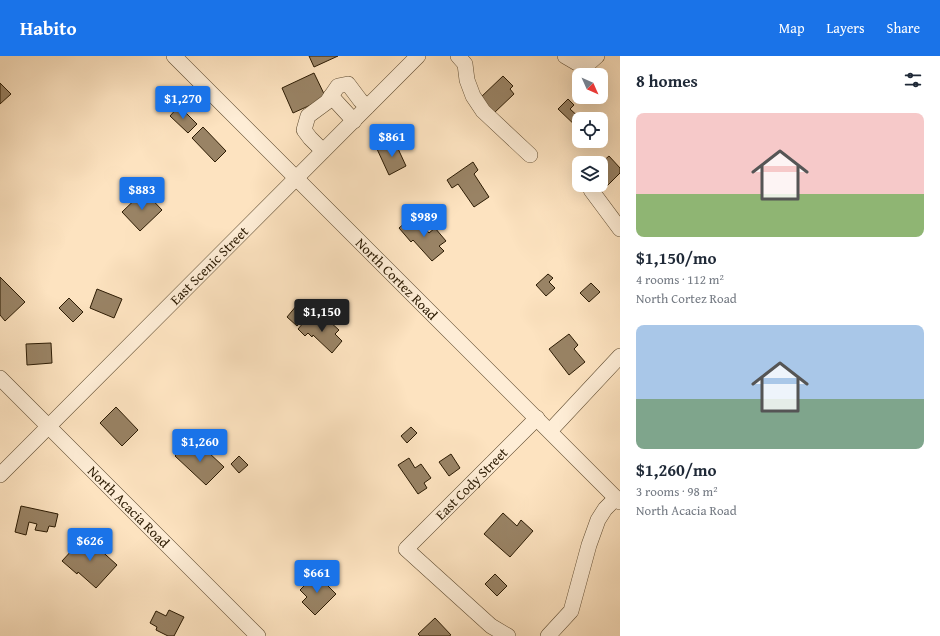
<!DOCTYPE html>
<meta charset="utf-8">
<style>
body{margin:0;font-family:"Gentium Book Plus",serif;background:#f2f2f3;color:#1f2937;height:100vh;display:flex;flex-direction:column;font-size:15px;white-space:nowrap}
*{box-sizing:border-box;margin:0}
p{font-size:13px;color:#747a83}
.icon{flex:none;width:22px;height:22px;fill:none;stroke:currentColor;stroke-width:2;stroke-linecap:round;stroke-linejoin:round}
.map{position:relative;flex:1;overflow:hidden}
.details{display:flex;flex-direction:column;background:#fff;width:320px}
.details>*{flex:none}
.needle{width:26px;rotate:135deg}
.controls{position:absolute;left:572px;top:12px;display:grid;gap:8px}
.controls a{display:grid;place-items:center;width:36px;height:36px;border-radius:8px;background:#fff;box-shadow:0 4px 16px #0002;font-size:20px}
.price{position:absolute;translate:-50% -34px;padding:0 9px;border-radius:4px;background:#1a73e8;color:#fff;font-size:13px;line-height:26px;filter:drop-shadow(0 1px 2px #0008)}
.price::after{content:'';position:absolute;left:50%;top:24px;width:12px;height:9px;margin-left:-6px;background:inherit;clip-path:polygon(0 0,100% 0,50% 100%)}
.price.current{background:#222;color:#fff}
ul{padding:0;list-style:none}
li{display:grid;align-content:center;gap:8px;height:212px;padding:0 16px}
li span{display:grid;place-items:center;height:124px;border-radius:8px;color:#555}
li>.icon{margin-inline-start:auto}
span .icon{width:72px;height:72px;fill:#fffc;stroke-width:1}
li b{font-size:17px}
h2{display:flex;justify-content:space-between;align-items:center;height:48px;padding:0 16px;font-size:17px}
header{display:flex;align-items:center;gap:24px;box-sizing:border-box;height:56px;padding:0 20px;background:#1a73e8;color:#fff}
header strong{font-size:19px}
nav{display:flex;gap:22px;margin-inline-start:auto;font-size:14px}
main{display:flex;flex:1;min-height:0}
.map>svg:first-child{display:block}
.building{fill:#998365;stroke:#2c1b03}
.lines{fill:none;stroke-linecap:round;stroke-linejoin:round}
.minor-casing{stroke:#604d32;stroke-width:16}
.minor{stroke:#feedd6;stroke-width:15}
.labels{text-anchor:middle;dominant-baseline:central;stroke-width:3;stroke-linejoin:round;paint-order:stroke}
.street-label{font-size:14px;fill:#2c1b03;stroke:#feedd6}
</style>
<header>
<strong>Habito</strong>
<nav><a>Map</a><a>Layers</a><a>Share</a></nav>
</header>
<main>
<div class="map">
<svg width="620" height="580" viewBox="0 0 620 580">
<rect width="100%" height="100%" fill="#fde3c0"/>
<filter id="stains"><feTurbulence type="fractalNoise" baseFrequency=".005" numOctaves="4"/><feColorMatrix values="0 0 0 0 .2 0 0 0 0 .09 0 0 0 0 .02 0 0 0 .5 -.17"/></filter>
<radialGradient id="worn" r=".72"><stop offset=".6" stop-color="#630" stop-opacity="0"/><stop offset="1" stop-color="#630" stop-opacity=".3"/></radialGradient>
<g class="building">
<path d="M 309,0 L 338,0 L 314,11 Z"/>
<path d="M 314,17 L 326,42 L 293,57 L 282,32 Z"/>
<path d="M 503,20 L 513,30 L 510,33 L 514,38 L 494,57 L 480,42 Z"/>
<path d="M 0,27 L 11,38 L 0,48 Z"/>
<path d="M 568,43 L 574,49 L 570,53 L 581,63 L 579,63 L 579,73 L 558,53 Z"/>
<path d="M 179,50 L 197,68 L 188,77 L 170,60 Z"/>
<path d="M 203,71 L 226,95 L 215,106 L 192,82 Z"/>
<path d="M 394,84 L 406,110 L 389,119 L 377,93 Z"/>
<path d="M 609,100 L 620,112 L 620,117 L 605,132 L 601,128 L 601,107 Z"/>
<path d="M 473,106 L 478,114 L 474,118 L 489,141 L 474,151 L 458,128 L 452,132 L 447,124 Z"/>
<path d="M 144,135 L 162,154 L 140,175 L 122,156 Z"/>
<path d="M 414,159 L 429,177 L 435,172 L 446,185 L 439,190 L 444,195 L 432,205 L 413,184 L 411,186 L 399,172 Z"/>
<path d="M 548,218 L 553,222 L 549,226 L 555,232 L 546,240 L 536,229 Z"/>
<path d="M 0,221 L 25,246 L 5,265 L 0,259 Z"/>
<path d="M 591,227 L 600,236 L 589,246 L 580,237 Z"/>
<path d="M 97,233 L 122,243 L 114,262 L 90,252 Z"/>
<path d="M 69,242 L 83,256 L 73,266 L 59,252 Z"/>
<path d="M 297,249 L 308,258 L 297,270 L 287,261 Z"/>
<path d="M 311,258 L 325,270 L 329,265 L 339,274 L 335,278 L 342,285 L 332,297 L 313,279 L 312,281 L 308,277 L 305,280 L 298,273 Z"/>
<path d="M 569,278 L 578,289 L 574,293 L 585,306 L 569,319 L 549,293 Z"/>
<path d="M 51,287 L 52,307 L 27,309 L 26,288 Z"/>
<path d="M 116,351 L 138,374 L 122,390 L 100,367 Z"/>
<path d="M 411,371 L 417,377 L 407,387 L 401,380 Z"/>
<path d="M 188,386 L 203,400 L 207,395 L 224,411 L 206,429 L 175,400 Z"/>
<path d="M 451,398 L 460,412 L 449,420 L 439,406 Z"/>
<path d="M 239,400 L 248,409 L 239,417 L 231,408 Z"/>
<path d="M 409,402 L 415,412 L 421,408 L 431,422 L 424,427 L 427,432 L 418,438 L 398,409 Z"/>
<path d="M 21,450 L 58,458 L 55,471 L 49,470 L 47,476 L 35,474 L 37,468 L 29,466 L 26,479 L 15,476 Z"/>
<path d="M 503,457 L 517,470 L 521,464 L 533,475 L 510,501 L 484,478 Z"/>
<path d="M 85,480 L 117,509 L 96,532 L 78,516 L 77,518 L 62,505 Z"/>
<path d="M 316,518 L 336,538 L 315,559 L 302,546 L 307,541 L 300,534 Z"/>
<path d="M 495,518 L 507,530 L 497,540 L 485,528 Z"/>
<path d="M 169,554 L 184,561 L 174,580 L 168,580 L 156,574 L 157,571 L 150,567 L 156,555 L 166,560 Z"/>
<path d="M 435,562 L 451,579 L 449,580 L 420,580 L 418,578 Z"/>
</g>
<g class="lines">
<g class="minor-casing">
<g id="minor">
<path id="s1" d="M 174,0 L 620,446"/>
<path d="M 458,0 L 465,8 L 467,24 L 473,40 L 483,55 L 530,99"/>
<path d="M 565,0 L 577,7 L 589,7 L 597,0"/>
<path d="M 331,40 L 354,65"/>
<path d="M 323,95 L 310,82 L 304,74 L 308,60 L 327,46 L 338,30 L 348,28 L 360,44 L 367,51"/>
<path d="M 591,134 L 620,173"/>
<path id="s2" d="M 0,322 L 258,580"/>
<path d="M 550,375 L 620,300"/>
<path id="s3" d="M 0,419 L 418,0"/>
<path id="s4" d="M 508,580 L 491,570 L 406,493 L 537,362"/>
<path d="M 548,580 L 571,555 L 589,489 L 598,464 L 605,453 L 616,442"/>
</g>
</g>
<use href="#minor" class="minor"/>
</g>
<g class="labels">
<g class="street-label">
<text stroke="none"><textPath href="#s3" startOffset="296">East Scenic Street</textPath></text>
<text stroke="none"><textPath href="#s1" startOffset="315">North Cortez Road</textPath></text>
<text stroke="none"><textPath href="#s4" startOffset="227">East Cody Street</textPath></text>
<text stroke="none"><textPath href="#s2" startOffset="182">North Acacia Road</textPath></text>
</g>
</g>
<rect width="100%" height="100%" filter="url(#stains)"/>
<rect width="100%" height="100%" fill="url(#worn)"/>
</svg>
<div class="controls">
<a><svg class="needle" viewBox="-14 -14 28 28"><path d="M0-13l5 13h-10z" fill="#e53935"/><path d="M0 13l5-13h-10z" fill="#747a83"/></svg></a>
<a><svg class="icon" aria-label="locate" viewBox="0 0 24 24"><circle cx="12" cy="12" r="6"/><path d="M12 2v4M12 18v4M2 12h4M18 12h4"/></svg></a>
<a><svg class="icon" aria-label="layers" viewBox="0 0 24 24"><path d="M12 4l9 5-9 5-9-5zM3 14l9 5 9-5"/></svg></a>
</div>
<b class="price" style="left:183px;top:64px">$1,270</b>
<b class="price" style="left:392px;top:102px">$861</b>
<b class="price" style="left:142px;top:155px">$883</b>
<b class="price" style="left:424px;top:182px">$989</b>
<b class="price current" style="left:322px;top:277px">$1,150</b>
<b class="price" style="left:200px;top:407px">$1,260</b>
<b class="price" style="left:90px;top:506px">$626</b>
<b class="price" style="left:317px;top:538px">$661</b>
</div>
<section class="details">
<h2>8 homes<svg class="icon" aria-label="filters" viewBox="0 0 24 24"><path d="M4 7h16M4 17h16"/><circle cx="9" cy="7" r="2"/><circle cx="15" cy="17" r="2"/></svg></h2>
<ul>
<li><span style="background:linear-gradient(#f6c9c9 65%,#8fb573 0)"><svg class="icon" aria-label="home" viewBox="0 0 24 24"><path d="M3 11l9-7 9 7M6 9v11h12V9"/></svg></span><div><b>$1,150/mo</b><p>4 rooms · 112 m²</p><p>North Cortez Road</p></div></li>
<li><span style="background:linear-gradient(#a9c7e8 60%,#7fa58c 0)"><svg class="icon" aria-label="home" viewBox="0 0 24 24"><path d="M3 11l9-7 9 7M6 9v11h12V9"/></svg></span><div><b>$1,260/mo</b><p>3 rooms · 98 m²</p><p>North Acacia Road</p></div></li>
</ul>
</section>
</main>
